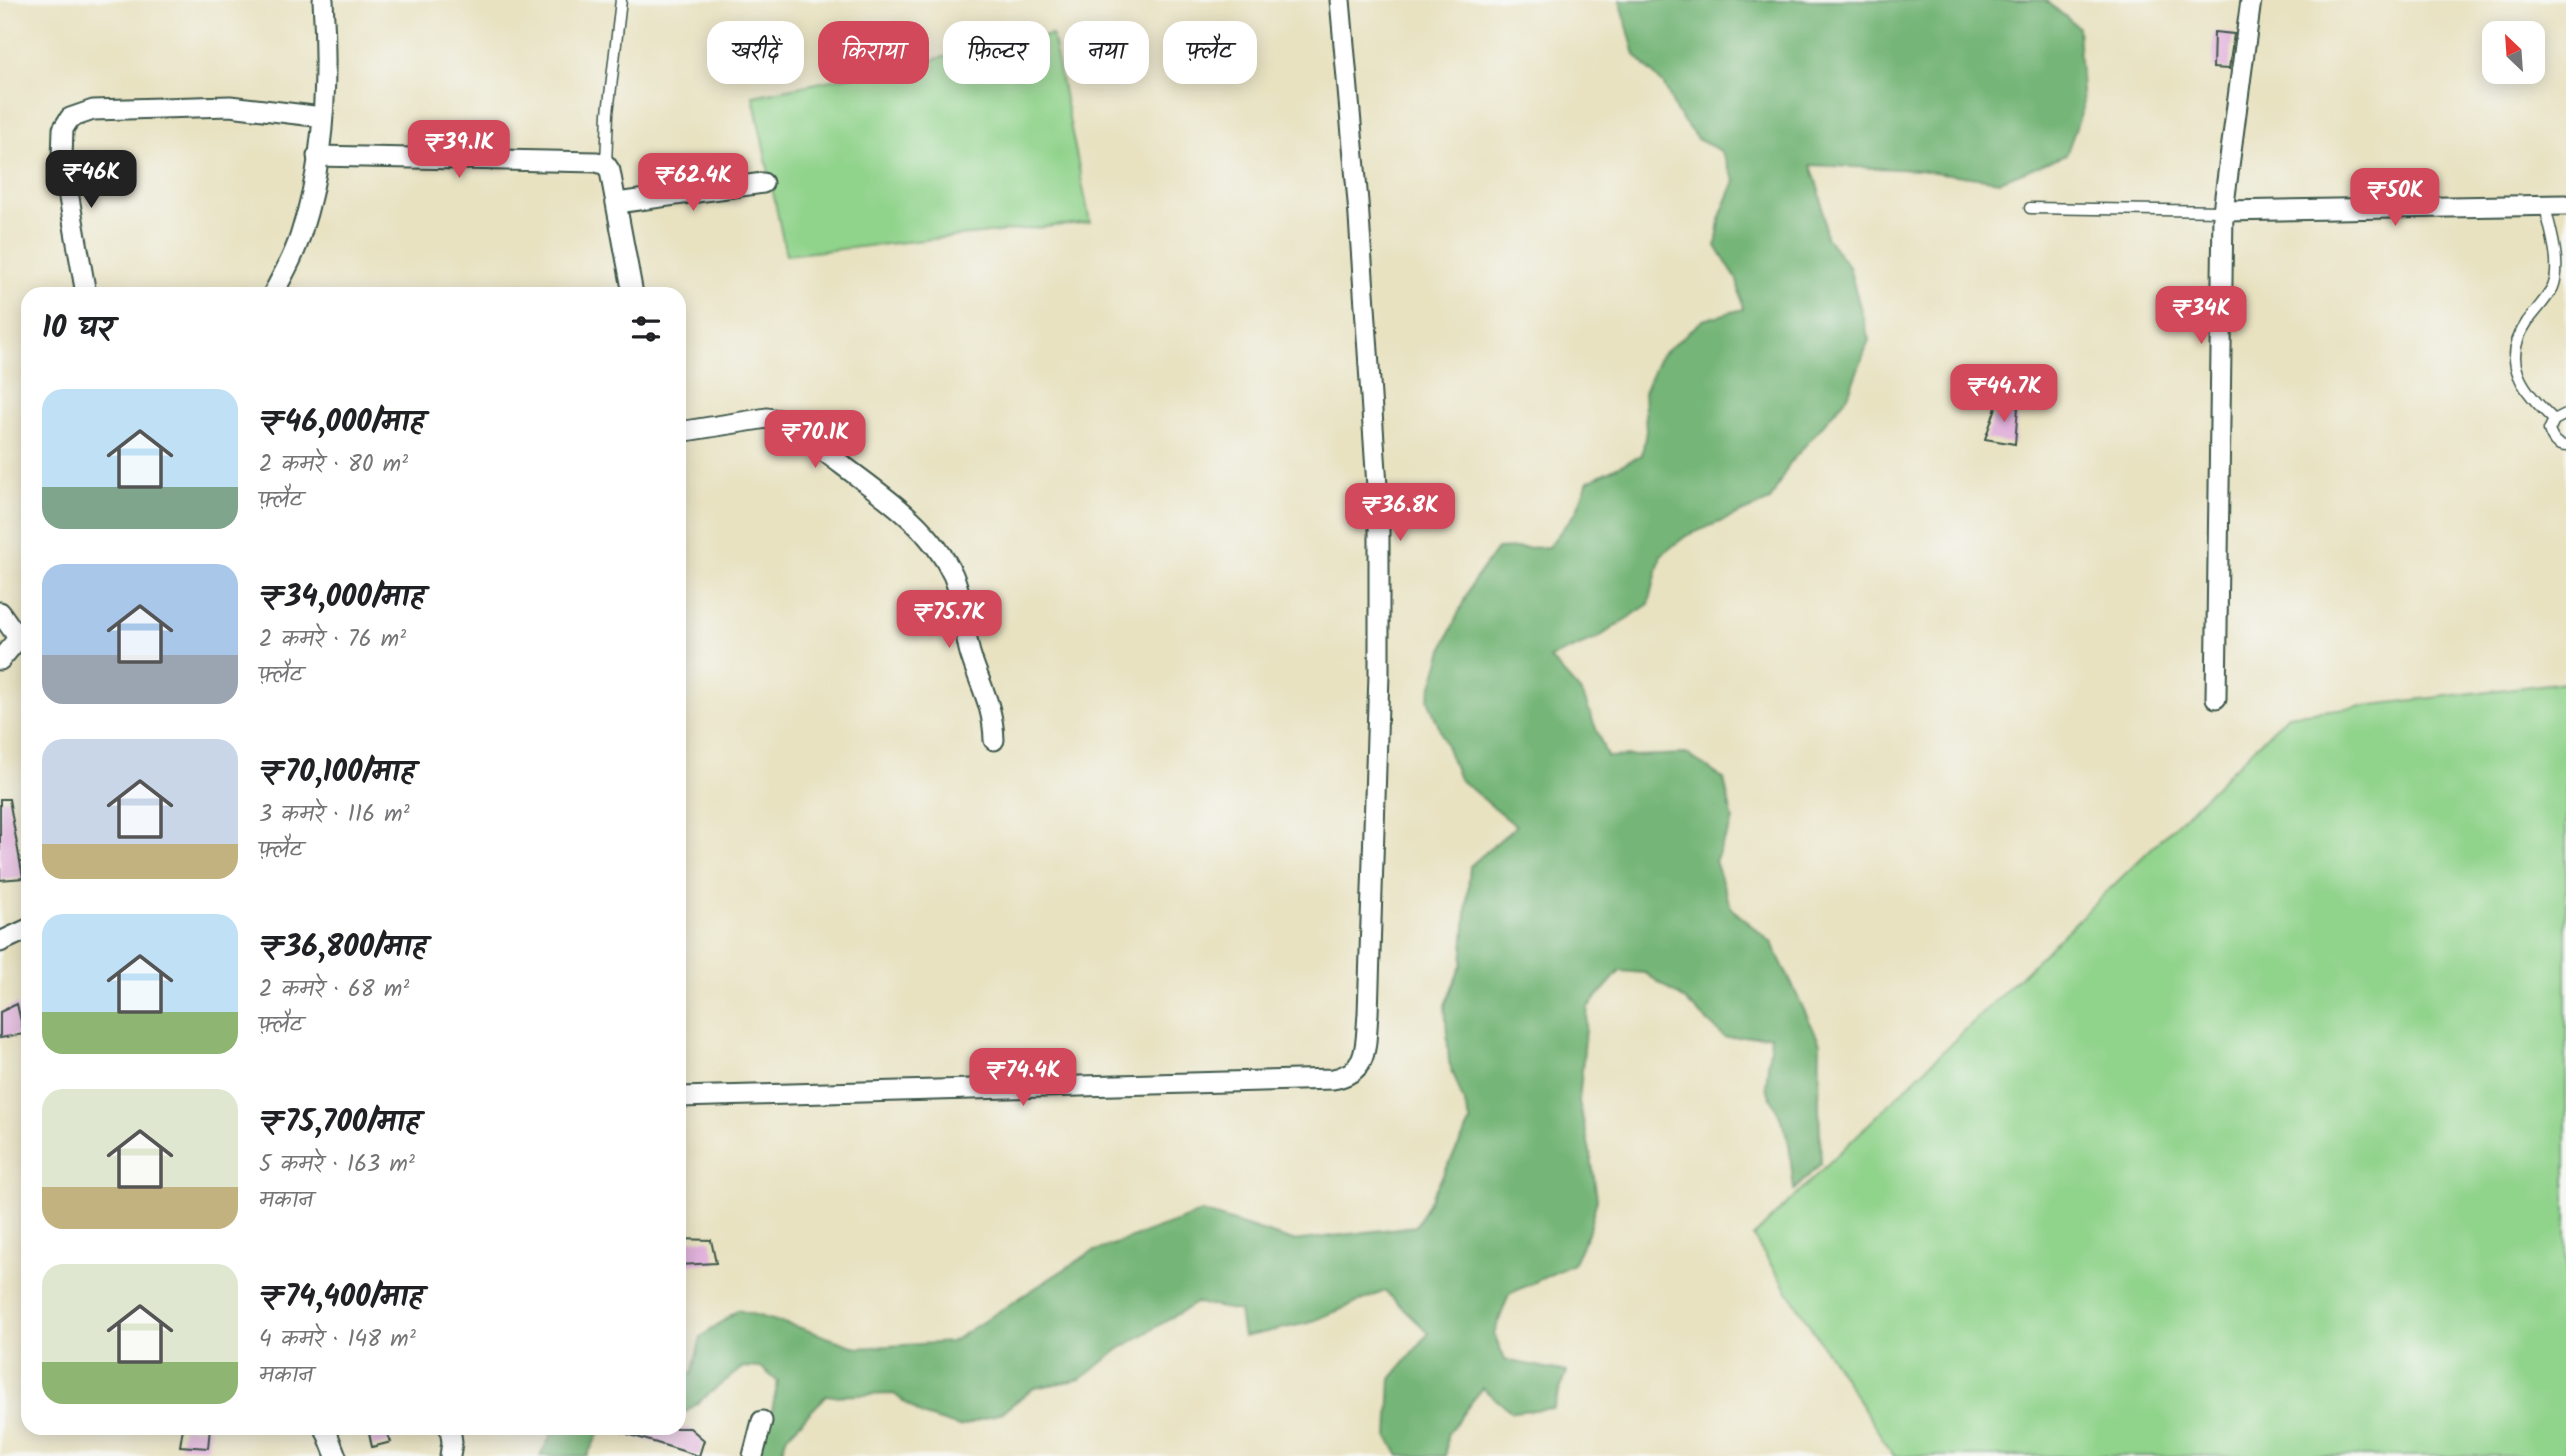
<!DOCTYPE html>
<html lang="hi">
<meta charset="utf-8">
<style>
body{margin:0;font-family:Kalam,"Playpen Sans Deva",sans-serif;background:#f2f2f2;color:#202124;height:100vh;display:flex;flex-direction:column;font-size:26px;white-space:nowrap}
*{box-sizing:border-box;margin:0}
p{font-size:23px;color:#757577}
.icon{flex:none;width:38px;height:38px;fill:none;stroke:currentColor;stroke-width:2;stroke-linecap:round;stroke-linejoin:round}
.map{position:relative;flex:1;overflow:hidden}
.drawer{position:absolute;left:21px;top:287px;width:665px;height:1148px;display:flex;flex-direction:column;background:#fff;border-radius:21px;box-shadow:0 4px 18px #0003}
.drawer>*{flex:none}
.hud{position:absolute;left:707px;top:21px;width:665px;height:63px;display:flex;gap:14px}
.needle{width:46px;rotate:335deg}
.buttons{position:absolute;left:2482px;top:21px;display:grid;gap:14px}
.buttons a{display:grid;place-items:center;width:63px;height:63px;border-radius:14px;background:#fff;box-shadow:0 4px 18px #0003;font-size:35px}
.price{position:absolute;translate:-50% -60px;padding:0 16px;border-radius:14px;background:#d1495b;color:#fff;font-size:23px;line-height:46px;filter:drop-shadow(0 2px 4px #0008)}
.price::after{content:'';position:absolute;left:50%;top:42px;width:21px;height:16px;margin-left:-10px;background:inherit;clip-path:polygon(0 0,100% 0,50% 100%)}
.price.selected{background:#222;color:#fff}
ul{padding:0;list-style:none}
li{display:flex;align-items:center;gap:21px;height:175px;padding:0 21px}
li span{display:grid;place-items:center;flex:none;width:196px;height:140px;border-radius:21px;color:#555}
li>.icon{margin-inline-start:auto}
span .icon{width:84px;height:84px;fill:#fffc;stroke-width:1}
li b{font-size:30px}
h2{display:flex;justify-content:space-between;align-items:center;height:84px;padding:0 21px;font-size:30px}
.tag{padding:0 24px;border-radius:21px;background:#fff;box-shadow:0 4px 18px #0003;font-size:24px;line-height:63px}
.tag.selected{background:#d1495b;color:#fff}
.map>svg:first-child{display:block}
.green{fill:#90d38b;stroke:#588860;stroke-width:2}
.forest{fill:#74b577;stroke:#4a7956;stroke-width:2}
.building{fill:#e1b1db}
.lines{fill:none;stroke-linecap:round;stroke-linejoin:round}
.lane-casing{stroke:#3d5649;stroke-width:13}
.street-casing{stroke:#3d5649;stroke-width:23}
.lane{stroke:#fff;stroke-width:10}
.street{stroke:#fff;stroke-width:19}
</style>
<div class="map">
<svg width="2566" height="1456" viewBox="0 0 2566 1456">
<rect width="100%" height="100%" fill="#f6f6f2"/>
<filter id="ink" filterUnits="userSpaceOnUse"><feTurbulence type="fractalNoise" baseFrequency=".0143" numOctaves="2"/><feDisplacementMap in="SourceGraphic" scale="14" xChannelSelector="R" yChannelSelector="G"/><feConvolveMatrix kernelMatrix="1 2 1 2 8 2 1 2 1" color-interpolation-filters="sRGB"/></filter>
<filter id="wash" filterUnits="userSpaceOnUse"><feTurbulence type="fractalNoise" baseFrequency=".00686" numOctaves="4" result="noise"/><feDisplacementMap in="SourceGraphic" scale="28" xChannelSelector="R" yChannelSelector="G"/><feGaussianBlur stdDeviation="1.57" result="paint"/><feColorMatrix in="noise" values="0 0 0 0 0 0 0 0 0 0 0 0 0 0 0 0 0 1.4 0 .05"/><feComposite in="paint" operator="in"/></filter>
<g filter="url(#wash)">
<rect width="100%" height="100%" fill="#e8e2c1"/>
<g class="green">
<path d="M 1052,35 L 1090,222 L 786,255 L 753,96 Z"/>
<path d="M 2566,682 L 2566,1456 L 1894,1456 L 1753,1237 L 2288,715 Z"/>
</g>
<g class="forest">
<path d="M 1620,0 L 2045,0 L 2078,27 L 2083,108 L 2066,155 L 2000,181 L 1919,170 L 1811,165 L 1821,197 L 1826,237 L 1849,267 L 1869,340 L 1848,396 L 1789,464 L 1770,501 L 1686,536 L 1661,555 L 1649,604 L 1596,639 L 1550,658 L 1583,695 L 1607,757 L 1687,754 L 1724,779 L 1733,821 L 1715,861 L 1731,908 L 1772,943 L 1820,1043 L 1819,1107 L 1821,1163 L 1794,1190 L 1789,1143 L 1781,1119 L 1766,1087 L 1771,1035 L 1725,1038 L 1685,1000 L 1645,973 L 1620,971 L 1588,1007 L 1579,1102 L 1591,1156 L 1597,1199 L 1588,1233 L 1573,1264 L 1509,1294 L 1494,1334 L 1505,1360 L 1567,1372 L 1553,1408 L 1512,1412 L 1482,1388 L 1447,1435 L 1446,1456 L 1399,1456 L 1388,1437 L 1391,1379 L 1429,1333 L 1385,1291 L 1308,1323 L 1243,1337 L 1239,1311 L 1196,1303 L 1118,1350 L 1081,1379 L 1034,1388 L 1001,1413 L 959,1427 L 922,1415 L 894,1394 L 826,1396 L 787,1436 L 780,1456 L 756,1456 L 770,1420 L 778,1382 L 762,1368 L 743,1367 L 686,1412 L 679,1411 L 679,1368 L 692,1374 L 701,1337 L 738,1310 L 804,1329 L 858,1348 L 951,1342 L 1090,1253 L 1203,1212 L 1293,1241 L 1416,1226 L 1471,1122 L 1449,1062 L 1445,1005 L 1462,963 L 1470,866 L 1516,826 L 1459,779 L 1428,699 L 1445,643 L 1471,585 L 1497,549 L 1548,547 L 1576,512 L 1588,481 L 1642,455 L 1646,431 L 1644,392 L 1659,357 L 1703,320 L 1743,309 L 1737,280 L 1716,246 L 1721,214 L 1735,181 L 1721,151 L 1697,139 L 1677,113 L 1664,85 L 1635,55 Z"/>
<path d="M 555,1428 L 612,1428 L 599,1433 L 587,1456 L 540,1456 Z"/>
</g>
<g id="blocks">
<g class="building">
<path d="M 2214,32 L 2234,34 L 2229,69 L 2213,68 Z"/>
<path d="M 1998,402 L 2018,407 L 2015,444 L 1985,439 Z"/>
<path d="M 0,799 L 9,799 L 23,878 L 0,880 Z"/>
<path d="M 17,1004 L 24,1034 L 0,1038 L 0,1012 Z"/>
<path d="M 679,1239 L 711,1240 L 716,1263 L 679,1265 Z"/>
<path d="M 183,1428 L 210,1428 L 208,1448 L 180,1446 Z"/>
<path d="M 368,1428 L 385,1428 L 391,1442 L 372,1447 Z"/>
<path d="M 622,1428 L 690,1428 L 704,1440 L 699,1456 L 621,1432 Z"/>
</g>
</g>
</g>
<g filter="url(#ink)">
<use href="#blocks" fill-opacity="0" stroke="#3d5649" stroke-width="2"/>
<g class="lines">
<g class="lane-casing">
<g id="lane">
<path d="M 606,165 L 608,113 L 621,0"/>
<path d="M 2545,206 C 2550,230 2562,263 2553,287 C 2547,299 2535,311 2527,322 C 2499,363 2524,391 2554,420"/>
<path d="M 2030,208 L 2223,211"/>
<path d="M 2566,414 L 2554,420 L 2549,430 C 2552,439 2556,446 2566,446"/>
</g>
</g>
<g class="street-casing">
<g id="street">
<path d="M 317,156 L 597,162 L 606,165 L 610,171 L 633,294"/>
<path d="M 617,203 L 763,183"/>
<path d="M 2223,211 L 2566,205"/>
<path d="M 86,294 L 62,158 L 63,129 L 70,118 L 93,110 L 230,106 L 322,117"/>
<path d="M 273,294 C 284,273 296,252 302,230 C 325,158 328,75 323,0"/>
<path d="M 679,432 L 767,418 L 780,420 C 801,433 821,449 841,464 C 882,495 931,527 953,575 C 964,600 963,628 970,653 C 980,686 993,704 994,740"/>
<path d="M 0,612 L 19,639"/>
<path d="M 0,660 L 28,627"/>
<path d="M 2216,698 L 2223,211 L 2251,0"/>
<path d="M 0,942 L 28,929"/>
<path d="M 679,1097 L 1333,1079 C 1370,1072 1365,1045 1368,1014 L 1379,674 L 1379,516 L 1358,202 L 1340,0"/>
<path d="M 325,1428 L 336,1456"/>
<path d="M 450,1428 L 452,1442 L 450,1456"/>
<path d="M 753,1456 L 762,1421"/>
</g>
</g>
<use href="#lane" class="lane"/>
<use href="#street" class="street"/>
</g>
</g>
</svg>
<div class="buttons">
<a><svg class="needle" viewBox="-14 -14 28 28"><path d="M0-13l5 13h-10z" fill="#e53935"/><path d="M0 13l5-13h-10z" fill="#757577"/></svg></a>
</div>
<b class="price" style="left:459px;top:180px">₹39.1K</b>
<b class="price selected" style="left:91px;top:210px">₹46K</b>
<b class="price" style="left:693px;top:213px">₹62.4K</b>
<b class="price" style="left:2395px;top:228px">₹50K</b>
<b class="price" style="left:2201px;top:346px">₹34K</b>
<b class="price" style="left:2004px;top:424px">₹44.7K</b>
<b class="price" style="left:815px;top:470px">₹70.1K</b>
<b class="price" style="left:1400px;top:543px">₹36.8K</b>
<b class="price" style="left:949px;top:650px">₹75.7K</b>
<b class="price" style="left:1023px;top:1108px">₹74.4K</b>
<div class="hud">
<a class="tag">खरीदें</a>
<a class="tag selected">किराया</a>
<a class="tag">फ़िल्टर</a>
<a class="tag">नया</a>
<a class="tag">फ़्लैट</a>
</div>
<section class="drawer">
<h2>10 घर<svg class="icon" aria-label="filters" viewBox="0 0 24 24"><path d="M4 7h16M4 17h16"/><circle cx="9" cy="7" r="2"/><circle cx="15" cy="17" r="2"/></svg></h2>
<ul>
<li><span style="background:linear-gradient(#bfe0f5 70%,#7fa58c 0)"><svg class="icon" aria-label="home" viewBox="0 0 24 24"><path d="M3 11l9-7 9 7M6 9v11h12V9"/></svg></span><div><b>₹46,000/माह</b><p>2 कमरे · 80 m²</p><p>फ़्लैट</p></div></li>
<li><span style="background:linear-gradient(#a9c7e8 65%,#9aa5b1 0)"><svg class="icon" aria-label="home" viewBox="0 0 24 24"><path d="M3 11l9-7 9 7M6 9v11h12V9"/></svg></span><div><b>₹34,000/माह</b><p>2 कमरे · 76 m²</p><p>फ़्लैट</p></div></li>
<li><span style="background:linear-gradient(#c9d6e8 75%,#c2b280 0)"><svg class="icon" aria-label="home" viewBox="0 0 24 24"><path d="M3 11l9-7 9 7M6 9v11h12V9"/></svg></span><div><b>₹70,100/माह</b><p>3 कमरे · 116 m²</p><p>फ़्लैट</p></div></li>
<li><span style="background:linear-gradient(#bfe0f5 70%,#8fb573 0)"><svg class="icon" aria-label="home" viewBox="0 0 24 24"><path d="M3 11l9-7 9 7M6 9v11h12V9"/></svg></span><div><b>₹36,800/माह</b><p>2 कमरे · 68 m²</p><p>फ़्लैट</p></div></li>
<li><span style="background:linear-gradient(#dfe7d0 70%,#c2b280 0)"><svg class="icon" aria-label="home" viewBox="0 0 24 24"><path d="M3 11l9-7 9 7M6 9v11h12V9"/></svg></span><div><b>₹75,700/माह</b><p>5 कमरे · 163 m²</p><p>मकान</p></div></li>
<li><span style="background:linear-gradient(#dfe7d0 70%,#8fb573 0)"><svg class="icon" aria-label="home" viewBox="0 0 24 24"><path d="M3 11l9-7 9 7M6 9v11h12V9"/></svg></span><div><b>₹74,400/माह</b><p>4 कमरे · 148 m²</p><p>मकान</p></div></li>
</ul>
</section>
</div>
